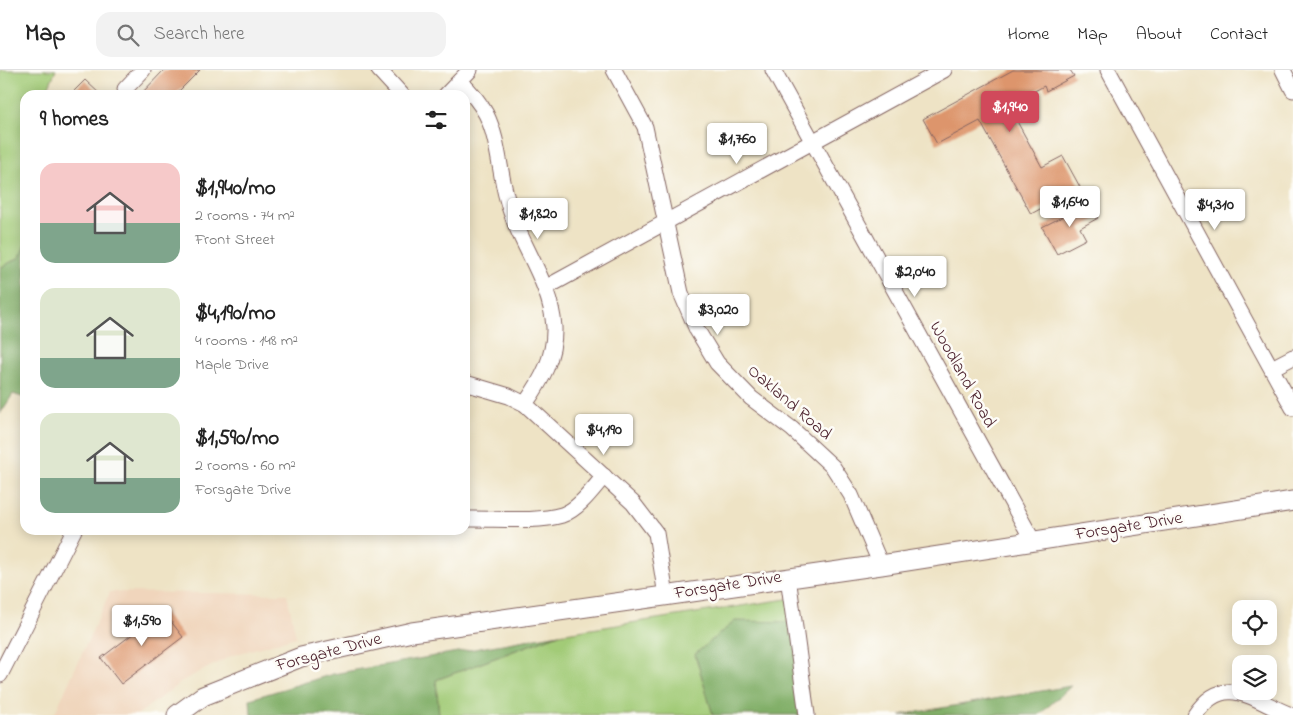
<!DOCTYPE html>
<meta charset="utf-8">
<style>
body{margin:0;font-family:"Indie Flower",sans-serif;background:#f2f2f2;color:#222;height:100vh;display:flex;flex-direction:column;font-size:19px;white-space:nowrap}
*{box-sizing:border-box;margin:0}
p{font-size:16px;color:#767676}
.icon{flex:none;width:28px;height:28px;fill:none;stroke:currentColor;stroke-width:2;stroke-linecap:round;stroke-linejoin:round}
.map{position:relative;flex:1;overflow:hidden}
.drawer{position:absolute;left:20px;top:20px;width:450px;height:445px;display:flex;flex-direction:column;background:#fff;border-radius:15px;box-shadow:0 2px 12px #0003}
.drawer>*{flex:none}
.fabs{position:absolute;left:1232px;top:530px;display:grid;gap:10px}
.fabs a{display:grid;place-items:center;width:45px;height:45px;border-radius:10px;background:#fff;box-shadow:0 2px 12px #0003;font-size:25px}
.price{position:absolute;translate:-50% -42px;padding:0 11px;border-radius:5px;background:#fff;color:#222;font-size:16px;line-height:32px;filter:drop-shadow(0 1px 2px #0008)}
.price::after{content:'';position:absolute;left:50%;top:30px;width:15px;height:11px;margin-left:-8px;background:inherit;clip-path:polygon(0 0,100% 0,50% 100%)}
.price.selected{background:#d1495b;color:#fff}
ul{padding:0;list-style:none}
li{display:flex;align-items:center;gap:15px;height:125px;padding:0 20px}
li span{display:grid;place-items:center;flex:none;width:140px;height:100px;border-radius:15px;color:#555}
li>.icon{margin-inline-start:auto}
span .icon{width:60px;height:60px;fill:#fffc;stroke-width:1}
li b{font-size:21px}
h2{display:flex;justify-content:space-between;align-items:center;height:60px;padding:0 20px;font-size:21px}
header{display:flex;align-items:center;gap:30px;box-sizing:border-box;height:70px;padding:0 25px;background:#fff;border-bottom:1px solid #e0e0e0}
header strong{font-size:24px}
nav{display:flex;gap:28px;margin-inline-start:auto;font-size:18px}
.search{width:350px;height:45px;background:#f2f2f2;display:flex;align-items:center;gap:12px;box-sizing:border-box;padding:0 18px;border-radius:15px;color:#767676;font-size:19px}
.map>svg:first-child{display:block}
.built{fill:#f0d5bc}
.green{fill:#a2cb77;stroke:#767551}
.forest{fill:#81af68;stroke:#66674a}
.building{fill:#dd956c}
.lines{fill:none;stroke-linecap:round;stroke-linejoin:round}
.minor-casing{stroke:#836461;stroke-width:17}
.major-casing{stroke:#836461;stroke-width:21}
.minor{stroke:#fff;stroke-width:15}
.major{stroke:#fff;stroke-width:19}
.labels{text-anchor:middle;dominant-baseline:central;stroke-width:5;stroke-linejoin:round;paint-order:stroke}
.street-label{font-size:18px;fill:#4a1f2b;stroke:#fdfcf7}
</style>
<header>
<strong>Map</strong>
<div class="search"><svg class="icon" aria-label="search" viewBox="0 0 24 24"><circle cx="10" cy="10" r="6"/><path d="M15 15l6 6"/></svg>Search here</div>
<nav><a>Home</a><a>Map</a><a>About</a><a>Contact</a></nav>
</header>
<div class="map">
<svg width="1293" height="645" viewBox="0 0 1293 645">
<rect width="100%" height="100%" fill="#fdfcf7"/>
<filter id="ink" filterUnits="userSpaceOnUse"><feTurbulence type="fractalNoise" baseFrequency=".02" numOctaves="2"/><feDisplacementMap in="SourceGraphic" scale="10" xChannelSelector="R" yChannelSelector="G"/><feConvolveMatrix kernelMatrix="1 2 1 2 8 2 1 2 1" color-interpolation-filters="sRGB"/></filter>
<filter id="wash" filterUnits="userSpaceOnUse"><feTurbulence type="fractalNoise" baseFrequency=".0096" numOctaves="4" result="noise"/><feDisplacementMap in="SourceGraphic" scale="20" xChannelSelector="R" yChannelSelector="G"/><feGaussianBlur stdDeviation="1.12" result="paint"/><feColorMatrix in="noise" values="0 0 0 0 0 0 0 0 0 0 0 0 0 0 0 0 0 1.4 0 .05"/><feComposite in="paint" operator="in"/></filter>
<g filter="url(#wash)">
<rect width="100%" height="100%" fill="#eee3c5"/>
<path class="built" d="M 110,522 L 287,524 L 296,567 L 233,585 L 184,610 L 137,645 L 54,645 Z"/>
<g class="green">
<path d="M 0,0 L 56,0 L 45,25 L 25,25 L 25,175 L 20,187 L 0,198 Z"/>
<path d="M 793,528 L 797,552 L 695,584 L 713,645 L 439,645 L 436,610 L 559,564 Z"/>
</g>
<g class="forest">
<path d="M 25,175 L 25,328 L 13,324 L 0,344 L 0,198 L 20,187 Z"/>
<path d="M 735,551 L 797,552 L 810,645 L 713,645 L 695,584 Z"/>
<path d="M 559,564 L 436,610 L 439,645 L 251,645 L 250,629 L 333,604 Z"/>
<path d="M 1071,616 L 1039,645 L 900,645 Z"/>
</g>
<g id="blocks">
<g class="building">
<path d="M 164,0 L 200,0 L 175,25 L 140,25 Z"/>
<path d="M 1013,0 L 1070,0 L 1074,6 L 1046,21 L 1044,16 L 1008,35 L 1042,97 L 1063,86 L 1080,117 L 1031,144 L 980,51 L 937,74 L 923,49 Z"/>
<path d="M 85,10 L 101,25 L 70,25 Z"/>
<path d="M 1090,133 L 1098,148 L 1080,158 L 1086,169 L 1057,184 L 1042,157 Z"/>
<path d="M 163,541 L 183,567 L 121,614 L 101,588 Z"/>
</g>
</g>
</g>
<g filter="url(#ink)">
<use href="#blocks" fill-opacity="0" stroke="#836461" stroke-width="1"/>
<g class="lines">
<g class="minor-casing">
<g id="minor">
<path d="M 379,0 L 402,25"/>
<path d="M 614,0 L 645,57 L 681,223 L 697,260 L 717,293 L 751,328 L 792,359 L 833,397 L 851,425 L 881,495"/>
<path d="M 773,0 L 1033,471"/>
<path d="M 1108,0 L 1293,338"/>
<path d="M 1283,0 L 1293,20"/>
<path d="M 460,11 C 470,21 479,31 486,44 C 499,70 499,101 507,129 C 518,173 551,211 554,257 C 555,287 542,310 525,334"/>
<path d="M 125,19 L 143,0"/>
<path d="M 446,25 L 470,0"/>
<path d="M 545,218 L 944,0"/>
<path d="M 1272,298 L 1293,287"/>
<path d="M 465,313 L 509,326 L 525,334 L 633,433 L 656,463 L 666,526"/>
<path d="M 465,449 C 493,448 535,453 562,445 C 579,439 592,420 604,406"/>
<path d="M 788,507 L 807,645"/>
<path d="M 0,605 L 74,460"/>
<path d="M 1195,645 C 1225,600 1255,632 1291,645"/>
</g>
</g>
<g class="major-casing">
<path id="major" d="M 177,645 L 203,626 L 301,587 L 412,562 L 881,495 L 1293,431"/>
</g>
<use href="#minor" class="minor"/>
<use href="#major" class="major"/>
</g>
</g>
<g class="labels">
<g class="street-label">
<text transform="translate(962 305) rotate(61)">Woodland Road</text>
<text transform="translate(789 333) rotate(41)">Oakland Road</text>
<text transform="translate(1129 457) rotate(-9)">Forsgate Drive</text>
<text transform="translate(728 516) rotate(-9)">Forsgate Drive</text>
<text transform="translate(329 583) rotate(-15)">Forsgate Drive</text>
</g>
</g>
</svg>
<div class="fabs">
<a><svg class="icon" aria-label="locate" viewBox="0 0 24 24"><circle cx="12" cy="12" r="6"/><path d="M12 2v4M12 18v4M2 12h4M18 12h4"/></svg></a>
<a><svg class="icon" aria-label="layers" viewBox="0 0 24 24"><path d="M12 4l9 5-9 5-9-5zM3 14l9 5 9-5"/></svg></a>
</div>
<b class="price selected" style="left:1010px;top:63px">$1,940</b>
<b class="price" style="left:737px;top:95px">$1,760</b>
<b class="price" style="left:1070px;top:158px">$1,640</b>
<b class="price" style="left:1215px;top:161px">$4,310</b>
<b class="price" style="left:538px;top:170px">$1,820</b>
<b class="price" style="left:915px;top:228px">$2,040</b>
<b class="price" style="left:718px;top:266px">$3,020</b>
<b class="price" style="left:604px;top:386px">$4,190</b>
<b class="price" style="left:142px;top:577px">$1,590</b>
<section class="drawer">
<h2>9 homes<svg class="icon" aria-label="filters" viewBox="0 0 24 24"><path d="M4 7h16M4 17h16"/><circle cx="9" cy="7" r="2"/><circle cx="15" cy="17" r="2"/></svg></h2>
<ul>
<li><span style="background:linear-gradient(#f6c9c9 60%,#7fa58c 0)"><svg class="icon" aria-label="home" viewBox="0 0 24 24"><path d="M3 11l9-7 9 7M6 9v11h12V9"/></svg></span><div><b>$1,940/mo</b><p>2 rooms · 74 m²</p><p>Front Street</p></div></li>
<li><span style="background:linear-gradient(#dfe7d0 70%,#7fa58c 0)"><svg class="icon" aria-label="home" viewBox="0 0 24 24"><path d="M3 11l9-7 9 7M6 9v11h12V9"/></svg></span><div><b>$4,190/mo</b><p>4 rooms · 148 m²</p><p>Maple Drive</p></div></li>
<li><span style="background:linear-gradient(#dfe7d0 65%,#7fa58c 0)"><svg class="icon" aria-label="home" viewBox="0 0 24 24"><path d="M3 11l9-7 9 7M6 9v11h12V9"/></svg></span><div><b>$1,590/mo</b><p>2 rooms · 60 m²</p><p>Forsgate Drive</p></div></li>
</ul>
</section>
</div>
